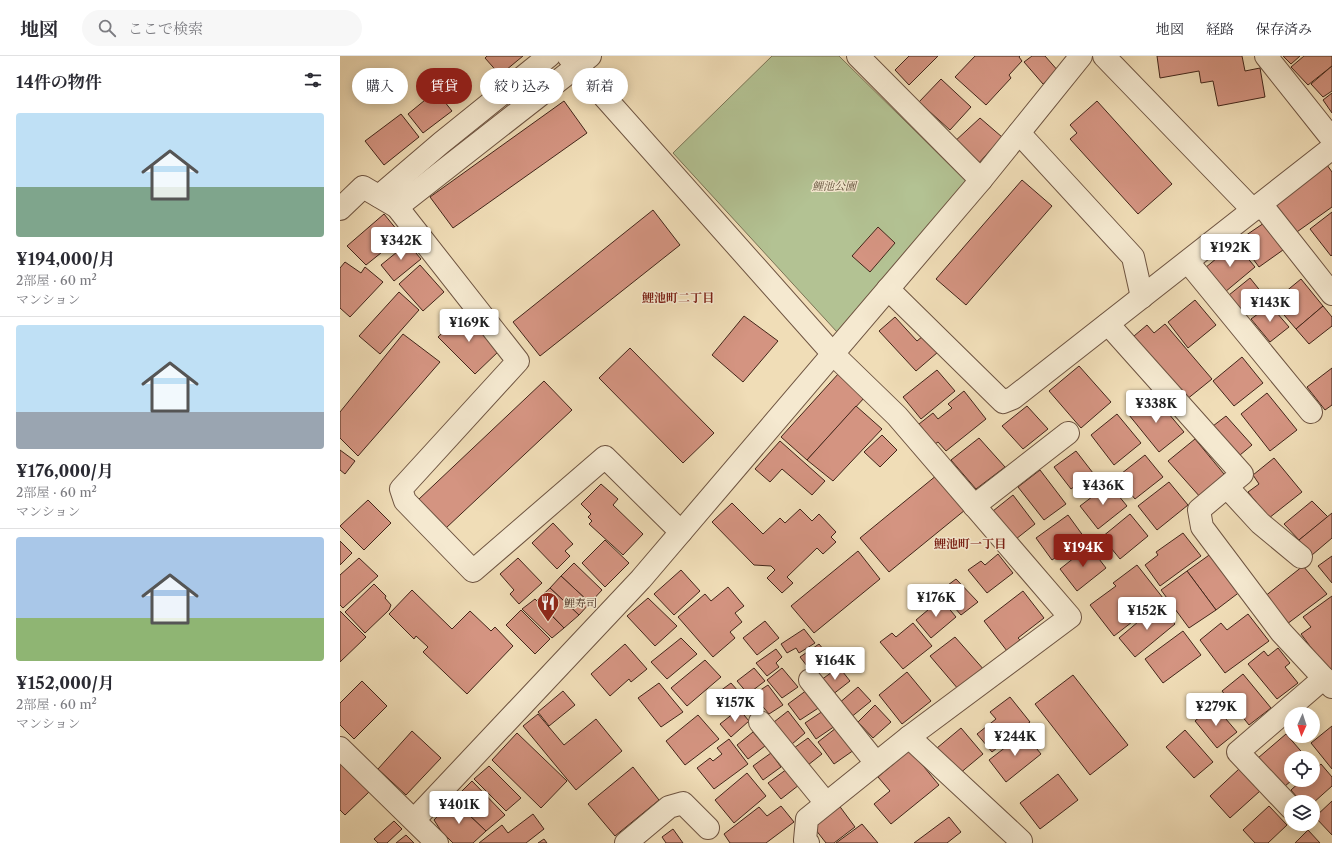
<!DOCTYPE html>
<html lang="ja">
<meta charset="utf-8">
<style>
body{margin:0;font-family:"Libre Caslon Text","Noto Serif JP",serif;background:#f7f7f7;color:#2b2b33;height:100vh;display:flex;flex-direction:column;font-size:15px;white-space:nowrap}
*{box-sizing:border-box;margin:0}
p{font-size:13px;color:#7c7c81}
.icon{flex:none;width:22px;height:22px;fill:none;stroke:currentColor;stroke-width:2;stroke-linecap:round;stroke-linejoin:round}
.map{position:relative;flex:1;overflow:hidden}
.panel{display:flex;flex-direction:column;background:#fff;width:340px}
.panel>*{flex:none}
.banner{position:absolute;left:12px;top:12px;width:380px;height:36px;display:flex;gap:8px}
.needle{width:26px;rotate:183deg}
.controls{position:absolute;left:944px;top:651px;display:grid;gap:8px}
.controls a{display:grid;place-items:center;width:36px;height:36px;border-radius:50%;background:#fff;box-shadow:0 2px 10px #0003;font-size:20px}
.price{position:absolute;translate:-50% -34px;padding:0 9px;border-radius:4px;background:#fff;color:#222;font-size:13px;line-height:26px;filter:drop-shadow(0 1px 2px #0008)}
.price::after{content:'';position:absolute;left:50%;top:24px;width:12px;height:9px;margin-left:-6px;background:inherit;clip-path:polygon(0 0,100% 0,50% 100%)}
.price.selected{background:#8f2418;color:#fff}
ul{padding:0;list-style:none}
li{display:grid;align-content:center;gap:8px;height:212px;padding:0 16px}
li+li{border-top:1px solid #e1e1e2}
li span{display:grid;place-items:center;height:124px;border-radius:4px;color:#555}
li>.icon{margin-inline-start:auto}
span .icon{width:72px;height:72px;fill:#fffc;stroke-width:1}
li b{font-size:17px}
h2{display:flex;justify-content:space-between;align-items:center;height:48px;padding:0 16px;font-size:17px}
.tag{padding:0 14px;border-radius:18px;background:#fff;box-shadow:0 2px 10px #0003;font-size:14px;line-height:36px}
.tag.selected{background:#8f2418;color:#fff}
header{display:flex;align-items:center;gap:24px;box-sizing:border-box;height:56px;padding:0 20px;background:#fff;border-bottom:1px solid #e1e1e2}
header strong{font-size:19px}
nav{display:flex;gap:22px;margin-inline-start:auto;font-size:14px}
.search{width:280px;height:36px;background:#f7f7f7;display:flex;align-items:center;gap:10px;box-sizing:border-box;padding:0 14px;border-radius:22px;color:#7c7c81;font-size:15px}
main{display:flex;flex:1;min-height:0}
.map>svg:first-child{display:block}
.green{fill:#b3c293;stroke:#7b7456}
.building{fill:#d49481;stroke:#43261a}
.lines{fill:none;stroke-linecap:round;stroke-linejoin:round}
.street-casing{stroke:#6e5441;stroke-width:24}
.street{stroke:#f5e9d0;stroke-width:22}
.labels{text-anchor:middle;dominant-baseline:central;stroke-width:3;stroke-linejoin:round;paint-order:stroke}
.park-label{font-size:11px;font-style:italic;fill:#5f4d38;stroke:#f5e9d0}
.poi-label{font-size:11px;fill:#43261a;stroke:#f5e9d0;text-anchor:start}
.neighbourhood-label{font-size:12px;font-weight:bold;fill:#7a1f14;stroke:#f5e9d0}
</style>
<header>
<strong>地図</strong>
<div class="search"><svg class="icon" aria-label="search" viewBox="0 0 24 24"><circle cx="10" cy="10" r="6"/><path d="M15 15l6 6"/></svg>ここで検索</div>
<nav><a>地図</a><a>経路</a><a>保存済み</a></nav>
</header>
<main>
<section class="panel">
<h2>14件の物件<svg class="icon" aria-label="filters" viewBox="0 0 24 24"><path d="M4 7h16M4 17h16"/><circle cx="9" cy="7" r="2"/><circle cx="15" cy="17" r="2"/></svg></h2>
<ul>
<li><span style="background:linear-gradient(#bfe0f5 60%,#7fa58c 0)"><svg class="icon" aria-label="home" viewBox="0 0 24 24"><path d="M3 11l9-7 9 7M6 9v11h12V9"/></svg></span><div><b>¥194,000/月</b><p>2部屋 · 60 m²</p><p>マンション</p></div></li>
<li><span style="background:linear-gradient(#bfe0f5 70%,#9aa5b1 0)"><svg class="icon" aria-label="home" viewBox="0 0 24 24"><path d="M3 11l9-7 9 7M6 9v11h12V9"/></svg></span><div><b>¥176,000/月</b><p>2部屋 · 60 m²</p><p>マンション</p></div></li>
<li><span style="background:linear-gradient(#a9c7e8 65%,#8fb573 0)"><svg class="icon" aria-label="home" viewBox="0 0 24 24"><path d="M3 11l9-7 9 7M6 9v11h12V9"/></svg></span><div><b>¥152,000/月</b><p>2部屋 · 60 m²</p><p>マンション</p></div></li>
</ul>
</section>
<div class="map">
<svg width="992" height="787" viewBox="0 0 992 787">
<rect width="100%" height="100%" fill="#f0ddb7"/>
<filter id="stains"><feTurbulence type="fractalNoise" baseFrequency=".005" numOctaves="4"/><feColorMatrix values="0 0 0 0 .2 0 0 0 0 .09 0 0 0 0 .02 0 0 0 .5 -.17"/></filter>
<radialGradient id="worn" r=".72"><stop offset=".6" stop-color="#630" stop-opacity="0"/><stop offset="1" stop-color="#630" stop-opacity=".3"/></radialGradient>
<path class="green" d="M 432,0 L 499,0 L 626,125 L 497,276 L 333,97 Z"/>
<g class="building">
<path d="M 147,0 L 183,0 L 160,19 L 145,2 Z"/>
<path d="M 569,0 L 598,0 L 569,29 L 555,14 Z"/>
<path d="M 635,0 L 680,0 L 679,1 L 682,5 L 669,19 L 671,22 L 646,49 L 615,21 Z"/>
<path d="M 692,0 L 705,0 L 719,16 L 703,28 L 684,6 Z"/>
<path d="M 817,0 L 902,0 L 905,15 L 920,12 L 925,41 L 878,50 L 873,25 L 861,27 L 859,15 L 820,22 Z"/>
<path d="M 943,0 L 960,0 L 951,8 Z"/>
<path d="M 964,0 L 992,0 L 992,10 L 968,29 L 951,11 Z"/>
<path d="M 992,10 L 992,35 L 983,41 L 971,28 Z"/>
<path d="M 601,23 L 631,51 L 610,74 L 579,46 Z"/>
<path d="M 96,35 L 112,55 L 83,77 L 68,58 Z"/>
<path d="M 992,37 L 992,57 L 983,44 Z"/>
<path d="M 224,45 L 247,77 L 113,172 L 90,141 Z"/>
<path d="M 757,45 L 832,128 L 798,158 L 730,83 L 737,77 L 730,69 Z"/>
<path d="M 61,58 L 79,81 L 44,109 L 25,85 Z"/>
<path d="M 640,62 L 662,81 L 638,108 L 613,87 Z"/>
<path d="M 987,109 L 992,116 L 992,151 L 954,178 L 933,149 Z"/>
<path d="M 682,124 L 712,150 L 626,249 L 596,223 Z"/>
<path d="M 313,154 L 340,189 L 200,300 L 173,266 Z"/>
<path d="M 992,156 L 992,199 L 991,200 L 970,173 Z"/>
<path d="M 44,158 L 62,180 L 26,209 L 7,190 Z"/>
<path d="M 924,167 L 943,194 L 919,211 L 899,184 Z"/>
<path d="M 538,171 L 555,187 L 530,216 L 512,200 Z"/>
<path d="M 65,184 L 81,203 L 54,225 L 41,209 L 57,196 L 55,193 Z"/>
<path d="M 895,187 L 915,211 L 885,236 L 865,212 Z"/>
<path d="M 5,206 L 21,217 L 25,211 L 43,226 L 10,261 L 0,252 L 0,212 Z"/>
<path d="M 80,209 L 104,236 L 83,255 L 59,228 Z"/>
<path d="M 910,222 L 926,242 L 905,259 L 889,239 Z"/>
<path d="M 961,223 L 983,250 L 956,273 L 933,246 Z"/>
<path d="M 59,236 L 79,254 L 40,298 L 19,280 Z"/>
<path d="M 855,244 L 876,269 L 848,292 L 828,266 Z"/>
<path d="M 930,249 L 949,271 L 930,286 L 911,263 Z"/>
<path d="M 983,250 L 992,261 L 992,270 L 969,288 L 956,273 Z"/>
<path d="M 125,256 L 160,294 L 135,318 L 98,281 Z"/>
<path d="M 404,260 L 438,285 L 403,326 L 372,299 Z"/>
<path d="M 555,261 L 577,285 L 583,280 L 598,296 L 576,315 L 539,275 Z"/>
<path d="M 825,268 L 872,323 L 841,348 L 797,296 L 794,280 L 807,269 L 814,277 Z"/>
<path d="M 63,278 L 100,306 L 18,400 L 0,382 L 0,356 Z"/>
<path d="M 290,292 L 374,377 L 343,407 L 259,322 Z"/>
<path d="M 902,301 L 923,327 L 894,350 L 873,325 Z"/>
<path d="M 739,310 L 771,346 L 741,372 L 709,335 Z"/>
<path d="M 992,312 L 992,349 L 985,354 L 967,331 Z"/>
<path d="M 597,314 L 615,335 L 581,363 L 563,341 Z"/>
<path d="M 499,317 L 525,341 L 467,404 L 441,381 Z"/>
<path d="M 204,325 L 232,354 L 106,472 L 78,444 Z"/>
<path d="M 624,335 L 646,363 L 606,395 L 598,386 L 595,388 L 579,368 L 593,357 L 598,363 L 612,352 L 608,348 Z"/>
<path d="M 927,337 L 957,374 L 930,395 L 901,358 Z"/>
<path d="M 813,339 L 844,376 L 819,396 L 789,359 Z"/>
<path d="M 516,350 L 542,373 L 493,425 L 467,404 Z"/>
<path d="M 687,350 L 708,373 L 683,393 L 662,370 Z"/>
<path d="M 777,358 L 801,387 L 774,409 L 751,379 Z"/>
<path d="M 886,360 L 912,389 L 900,399 L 873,370 Z"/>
<path d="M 542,379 L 557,394 L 540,411 L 524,396 Z"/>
<path d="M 639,382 L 665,411 L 636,433 L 611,404 Z"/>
<path d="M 855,383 L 884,418 L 861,442 L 828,405 Z"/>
<path d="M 440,385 L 485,425 L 472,439 L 442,413 L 430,426 L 415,413 Z"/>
<path d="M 0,394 L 15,405 L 5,418 L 0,414 Z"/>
<path d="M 736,395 L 753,417 L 731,433 L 714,411 Z"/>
<path d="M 805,399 L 823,421 L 795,443 L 777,421 Z"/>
<path d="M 934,402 L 962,436 L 929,462 L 908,436 L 919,428 L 913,419 Z"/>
<path d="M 700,414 L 726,448 L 704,464 L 678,431 Z"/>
<path d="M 597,419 L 625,454 L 549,516 L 520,482 Z"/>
<path d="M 829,426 L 848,449 L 817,474 L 798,450 Z"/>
<path d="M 261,428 L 278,443 L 273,449 L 303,478 L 283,499 L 249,468 L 252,465 L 248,461 L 251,458 L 241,448 Z"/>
<path d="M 769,428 L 787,450 L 758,473 L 740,450 Z"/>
<path d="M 673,439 L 695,468 L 676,483 L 653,455 Z"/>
<path d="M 28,444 L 51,467 L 24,494 L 0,470 Z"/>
<path d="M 972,445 L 988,461 L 959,484 L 944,468 Z"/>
<path d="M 392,447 L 423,478 L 440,462 L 445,467 L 460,453 L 472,465 L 479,458 L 496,476 L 491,481 L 496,486 L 483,498 L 477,492 L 447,521 L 453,527 L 442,537 L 427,522 L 435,514 L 431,510 L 414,509 L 372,466 Z"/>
<path d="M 992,457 L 992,482 L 972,499 L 959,484 Z"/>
<path d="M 790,458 L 808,480 L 780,503 L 762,481 Z"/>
<path d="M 728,459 L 744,481 L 712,504 L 696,482 Z"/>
<path d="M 213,467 L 233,488 L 225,495 L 230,500 L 217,513 L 192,487 Z"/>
<path d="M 843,477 L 861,500 L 820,530 L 805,509 L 818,499 L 816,496 Z"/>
<path d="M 265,484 L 289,507 L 265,531 L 242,507 Z"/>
<path d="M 0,485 L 12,497 L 0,509 Z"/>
<path d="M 749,490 L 766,512 L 737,535 L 720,513 Z"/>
<path d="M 518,495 L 540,523 L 474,577 L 451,550 Z"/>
<path d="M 872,497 L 901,535 L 876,554 L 847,515 Z"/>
<path d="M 658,498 L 673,517 L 647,537 L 628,514 L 641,505 L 645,509 Z"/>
<path d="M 992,500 L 992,527 L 978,510 Z"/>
<path d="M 19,502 L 38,520 L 3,552 L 0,549 L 0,519 Z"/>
<path d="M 178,502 L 202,527 L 179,548 L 170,538 L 174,534 L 160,518 Z"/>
<path d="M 234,507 L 262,534 L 250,547 L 221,520 Z"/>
<path d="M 797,509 L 823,542 L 774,580 L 750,549 L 776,530 L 773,527 Z"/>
<path d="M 963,510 L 987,538 L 947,568 L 924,541 Z"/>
<path d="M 341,514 L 360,535 L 334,559 L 314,538 Z"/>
<path d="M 847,515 L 876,554 L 849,572 L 821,534 Z"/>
<path d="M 221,520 L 250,547 L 239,559 L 210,532 Z"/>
<path d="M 616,523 L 638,546 L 621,559 L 600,535 Z"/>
<path d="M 34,528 L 46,540 L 45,542 L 51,549 L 49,554 L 25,577 L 5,556 Z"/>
<path d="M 388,531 L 404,550 L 395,557 L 402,566 L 390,576 L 395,582 L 373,601 L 338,561 L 365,538 L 371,545 Z"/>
<path d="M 210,532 L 239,559 L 224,572 L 197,544 Z"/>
<path d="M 72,534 L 112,573 L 130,555 L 151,575 L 155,571 L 173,590 L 127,638 L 83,596 L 88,591 L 76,580 L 74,583 L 49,558 Z"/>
<path d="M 683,535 L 704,562 L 678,582 L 680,584 L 667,595 L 644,565 Z"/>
<path d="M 992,540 L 992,620 L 961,578 L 971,571 L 963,561 Z"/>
<path d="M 308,542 L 337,570 L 315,590 L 287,560 Z"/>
<path d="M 195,543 L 224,572 L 212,582 L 182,553 Z"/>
<path d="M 601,543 L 616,561 L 591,582 L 576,564 Z"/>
<path d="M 818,549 L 835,568 L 795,601 L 779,582 Z"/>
<path d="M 181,554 L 210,583 L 195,598 L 166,569 Z"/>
<path d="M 0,555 L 26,581 L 0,606 Z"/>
<path d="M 908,558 L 929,585 L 885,617 L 860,584 L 881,567 L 887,574 Z"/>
<path d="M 425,565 L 439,582 L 417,599 L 403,582 Z"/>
<path d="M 573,567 L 592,590 L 563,613 L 540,586 L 552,577 L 556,581 Z"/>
<path d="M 464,573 L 475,587 L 459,597 L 456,592 L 447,597 L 441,588 Z"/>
<path d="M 843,575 L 861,599 L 823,627 L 805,603 Z"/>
<path d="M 615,581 L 645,615 L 619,634 L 590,600 Z"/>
<path d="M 341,582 L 357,598 L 327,623 L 311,606 Z"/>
<path d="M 285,588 L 307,613 L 291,626 L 289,623 L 270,640 L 251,618 Z"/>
<path d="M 479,588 L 493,605 L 474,619 L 460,601 Z"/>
<path d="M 938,592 L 950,607 L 945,611 L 958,627 L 937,643 L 908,608 L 924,595 L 928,600 Z"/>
<path d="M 436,593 L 442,601 L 436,607 L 439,611 L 427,620 L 416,607 Z"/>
<path d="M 365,604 L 381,621 L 347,650 L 331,632 Z"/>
<path d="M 499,611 L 510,625 L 492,639 L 481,624 Z"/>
<path d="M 414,612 L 425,625 L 408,638 L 397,625 Z"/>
<path d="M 442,612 L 458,631 L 442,642 L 427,624 Z"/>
<path d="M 567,616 L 591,645 L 562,668 L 539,639 Z"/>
<path d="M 903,618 L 931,652 L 909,669 L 882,635 Z"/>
<path d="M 733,619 L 788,689 L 750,719 L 695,648 Z"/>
<path d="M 22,625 L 47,650 L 14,683 L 0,669 L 0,647 Z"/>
<path d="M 319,627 L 343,656 L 321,671 L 298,642 Z"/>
<path d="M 391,627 L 405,643 L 390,654 L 376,638 Z"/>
<path d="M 428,629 L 443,649 L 429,658 L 413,639 Z"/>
<path d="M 518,631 L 531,645 L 510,662 L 498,648 Z"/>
<path d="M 467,634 L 480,651 L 460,664 L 448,648 Z"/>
<path d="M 223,635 L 235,649 L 209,670 L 198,656 Z"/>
<path d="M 670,641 L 690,666 L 652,696 L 637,678 L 656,663 L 650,656 Z"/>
<path d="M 535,649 L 551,666 L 533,682 L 518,666 Z"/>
<path d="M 874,649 L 897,676 L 877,692 L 855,665 Z"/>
<path d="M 399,653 L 409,665 L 391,681 L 380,668 Z"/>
<path d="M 448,655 L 465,677 L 452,688 L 434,666 Z"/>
<path d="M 483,655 L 495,670 L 476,683 L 465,667 Z"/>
<path d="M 198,658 L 224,689 L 256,663 L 282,695 L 236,734 L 183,670 Z"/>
<path d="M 358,659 L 379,683 L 345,709 L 326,685 Z"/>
<path d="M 992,670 L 992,713 L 971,687 Z"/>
<path d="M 496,672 L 514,694 L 494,708 L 478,686 Z"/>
<path d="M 621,672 L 643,698 L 619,718 L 597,692 Z"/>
<path d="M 845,674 L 873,706 L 854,722 L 826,691 Z"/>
<path d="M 72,675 L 101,702 L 66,739 L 38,713 Z"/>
<path d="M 413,676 L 425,690 L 408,703 L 397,689 Z"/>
<path d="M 177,677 L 227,725 L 201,752 L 152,704 Z"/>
<path d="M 684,677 L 701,698 L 666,726 L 649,704 Z"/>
<path d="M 946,678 L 967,702 L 951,702 L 952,724 L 944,731 L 918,702 Z"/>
<path d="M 468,682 L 482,698 L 468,709 L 454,692 Z"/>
<path d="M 389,683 L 408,708 L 374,733 L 357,712 L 370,702 L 373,705 L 382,698 L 377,692 Z"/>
<path d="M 570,694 L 599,729 L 551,768 L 534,748 L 550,735 L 538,721 Z"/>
<path d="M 431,697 L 441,711 L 423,724 L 413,710 Z"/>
<path d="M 0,707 L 29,736 L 5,759 L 0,754 Z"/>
<path d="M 981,708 L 992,721 L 992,730 L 973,747 L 961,746 L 951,734 L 962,724 L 973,724 L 973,715 Z"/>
<path d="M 149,710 L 181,742 L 166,755 L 134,723 Z"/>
<path d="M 293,711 L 319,744 L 275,780 L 248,748 Z"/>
<path d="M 447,713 L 459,729 L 441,743 L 428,727 Z"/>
<path d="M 899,713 L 920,735 L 890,762 L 870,740 Z"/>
<path d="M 407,717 L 426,740 L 394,767 L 375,744 Z"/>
<path d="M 718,718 L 738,744 L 700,773 L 680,747 Z"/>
<path d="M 132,725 L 165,759 L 146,775 L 113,744 Z"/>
<path d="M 113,744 L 146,775 L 133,787 L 113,787 L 101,775 L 94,764 Z"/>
<path d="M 992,745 L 992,779 L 975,761 Z"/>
<path d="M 498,748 L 515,771 L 494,787 L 486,787 L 472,769 Z"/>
<path d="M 441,750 L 454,766 L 426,787 L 390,787 L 384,778 L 419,751 L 427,760 Z"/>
<path d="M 929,750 L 947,769 L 928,787 L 915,787 L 903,774 Z"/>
<path d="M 193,758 L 204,773 L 186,787 L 139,787 L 162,769 L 168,777 Z"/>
<path d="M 609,761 L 621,776 L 607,787 L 574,787 Z"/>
<path d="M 54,765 L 62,773 L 47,787 L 38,787 L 34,783 Z"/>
<path d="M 522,768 L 538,787 L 496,787 Z"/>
<path d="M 333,773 L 343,787 L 326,787 L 322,781 Z"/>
<path d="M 968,774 L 980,787 L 955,787 Z"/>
<path d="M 66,779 L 74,787 L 56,787 Z"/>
<path d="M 204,783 L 207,787 L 198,787 Z"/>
</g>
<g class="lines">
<g class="street-casing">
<g id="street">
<path d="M 228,0 L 493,298 L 557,360 L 730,561 L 569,681 L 681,785"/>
<path d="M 518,0 L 641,124"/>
<path d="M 764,0 L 913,154"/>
<path d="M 926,0 L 992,83"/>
<path d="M 679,77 L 793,201 L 802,241"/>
<path d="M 39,140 L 101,87 L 209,0"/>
<path d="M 921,148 L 992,238"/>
<path d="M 57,151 L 178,305 L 61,433 L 65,445 L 133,515 L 265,401 L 341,476"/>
<path d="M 0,153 L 23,131 L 57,151 L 250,0"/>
<path d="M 848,206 L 971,356"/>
<path d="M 548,233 L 663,346 L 673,342 L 992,92"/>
<path d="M 768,268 L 902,418 L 859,454 L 862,471 L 941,576 L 992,631"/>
<path d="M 887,431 L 920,467 L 961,501"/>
<path d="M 634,450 L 728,377"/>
<path d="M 470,624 L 536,707"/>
<path d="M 420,666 L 486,747"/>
<path d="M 0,692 L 97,787"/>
<path d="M 951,752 L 898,696 L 984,622"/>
<path d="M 74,764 L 301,523 L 641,124 L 741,0"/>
<path d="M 286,787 L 329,751 L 343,747 L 368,772"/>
<path d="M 468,787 L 465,784 L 467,763 L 569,681"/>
</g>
</g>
<use href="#street" class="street"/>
</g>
<defs>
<g id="restaurant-pin" transform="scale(1.15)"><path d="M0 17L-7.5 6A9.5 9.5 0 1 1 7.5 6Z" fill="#8f2418" stroke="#f5e9d0"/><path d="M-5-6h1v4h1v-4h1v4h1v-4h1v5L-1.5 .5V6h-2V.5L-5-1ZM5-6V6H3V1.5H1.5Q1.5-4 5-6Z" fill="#fff"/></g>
</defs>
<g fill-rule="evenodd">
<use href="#restaurant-pin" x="208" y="547"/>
</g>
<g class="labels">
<g class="park-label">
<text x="494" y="130">鯉池公園</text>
</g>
<g class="poi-label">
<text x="224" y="547">鯉寿司</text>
</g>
<g class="neighbourhood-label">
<text x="338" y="241">鯉池町二丁目</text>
<text x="630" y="487">鯉池町一丁目</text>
</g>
</g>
<rect width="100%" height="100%" filter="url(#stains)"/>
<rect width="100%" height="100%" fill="url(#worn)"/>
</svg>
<div class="controls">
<a><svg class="needle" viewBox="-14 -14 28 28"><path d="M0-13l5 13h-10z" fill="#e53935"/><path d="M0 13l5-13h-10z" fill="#7c7c81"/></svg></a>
<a><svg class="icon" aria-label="locate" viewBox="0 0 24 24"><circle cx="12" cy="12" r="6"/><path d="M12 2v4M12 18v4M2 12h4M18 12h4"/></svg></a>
<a><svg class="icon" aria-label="layers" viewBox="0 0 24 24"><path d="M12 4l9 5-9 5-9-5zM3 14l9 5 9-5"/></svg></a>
</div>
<b class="price" style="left:61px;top:205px">¥342K</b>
<b class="price" style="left:890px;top:212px">¥192K</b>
<b class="price" style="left:930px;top:267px">¥143K</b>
<b class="price" style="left:129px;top:287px">¥169K</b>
<b class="price" style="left:816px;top:368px">¥338K</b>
<b class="price" style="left:763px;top:450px">¥436K</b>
<b class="price selected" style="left:743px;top:512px">¥194K</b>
<b class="price" style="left:596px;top:562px">¥176K</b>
<b class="price" style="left:807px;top:575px">¥152K</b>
<b class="price" style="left:495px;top:625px">¥164K</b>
<b class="price" style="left:395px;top:667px">¥157K</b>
<b class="price" style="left:876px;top:671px">¥279K</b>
<b class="price" style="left:675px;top:701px">¥244K</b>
<b class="price" style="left:119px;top:769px">¥401K</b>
<div class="banner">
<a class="tag">購入</a>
<a class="tag selected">賃貸</a>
<a class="tag">絞り込み</a>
<a class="tag">新着</a>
</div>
</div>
</main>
